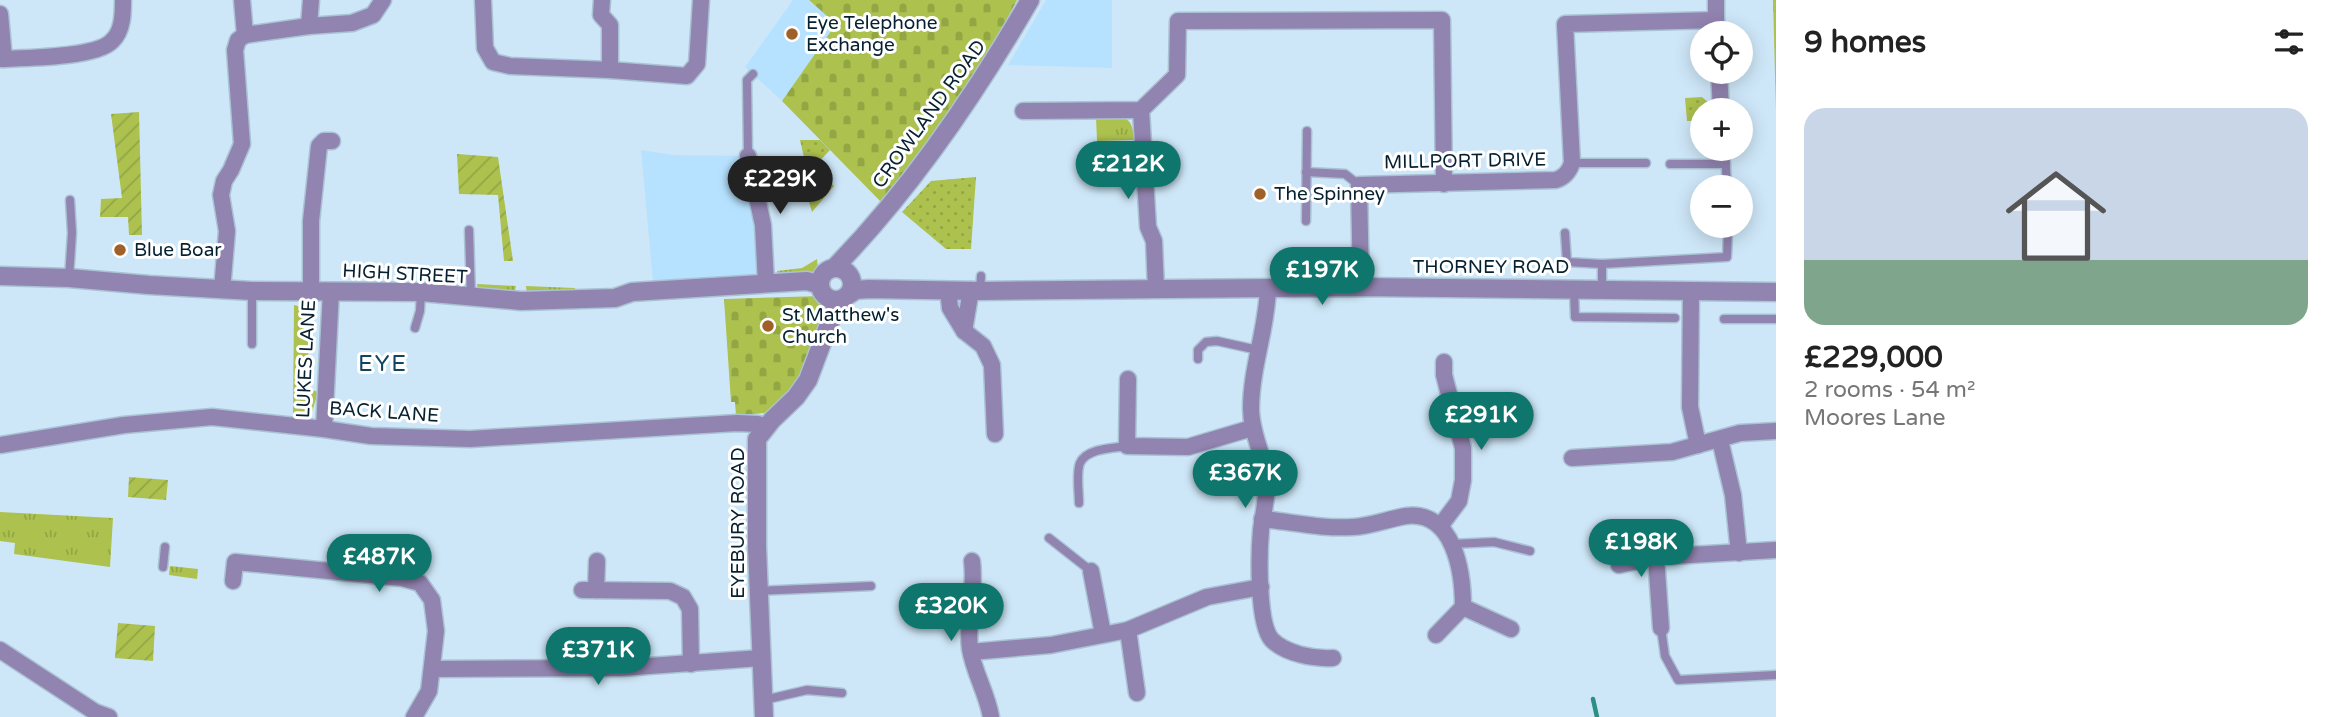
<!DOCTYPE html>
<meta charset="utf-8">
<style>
body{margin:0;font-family:"Varela Round",sans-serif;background:#f6f6f6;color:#222;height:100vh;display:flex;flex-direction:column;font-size:26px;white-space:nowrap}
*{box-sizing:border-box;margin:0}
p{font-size:23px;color:#767676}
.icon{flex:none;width:38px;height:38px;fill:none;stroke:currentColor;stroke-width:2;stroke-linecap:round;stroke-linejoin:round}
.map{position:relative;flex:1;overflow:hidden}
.drawer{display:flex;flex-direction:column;background:#fff;width:560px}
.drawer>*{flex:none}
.buttons{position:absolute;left:1690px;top:21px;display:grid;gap:14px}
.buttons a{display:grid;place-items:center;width:63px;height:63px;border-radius:50%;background:#fff;box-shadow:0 4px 18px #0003;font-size:35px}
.price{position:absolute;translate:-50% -60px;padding:0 16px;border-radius:24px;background:#0f766e;color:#fff;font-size:23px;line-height:46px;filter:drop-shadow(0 2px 4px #0008)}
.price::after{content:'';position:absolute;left:50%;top:42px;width:21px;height:16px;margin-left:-10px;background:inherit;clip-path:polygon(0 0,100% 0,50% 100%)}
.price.current{background:#222;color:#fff}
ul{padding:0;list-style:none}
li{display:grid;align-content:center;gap:14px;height:371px;padding:0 28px}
li span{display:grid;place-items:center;height:217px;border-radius:21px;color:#555}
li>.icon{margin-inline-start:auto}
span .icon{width:126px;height:126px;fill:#fffc;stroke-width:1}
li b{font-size:30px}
h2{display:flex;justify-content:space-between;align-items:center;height:84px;padding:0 28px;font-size:30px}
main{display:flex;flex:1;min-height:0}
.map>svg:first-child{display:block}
.built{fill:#b7e2ff}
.grass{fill:url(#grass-tufts)}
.cemetery{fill:url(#cemetery-stones)}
.park{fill:url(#park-dots)}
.garden{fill:url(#garden-furrows)}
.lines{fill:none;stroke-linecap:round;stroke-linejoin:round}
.stream{stroke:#2c8f84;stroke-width:4.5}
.service-casing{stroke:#aac3d4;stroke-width:11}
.minor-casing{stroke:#aac3d4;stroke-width:19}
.tertiary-casing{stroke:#aac3d4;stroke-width:21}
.service{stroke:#9284b0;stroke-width:8}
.minor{stroke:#9284b0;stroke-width:16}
.tertiary{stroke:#9284b0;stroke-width:18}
.poi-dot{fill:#a06129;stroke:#fff;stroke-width:2.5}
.labels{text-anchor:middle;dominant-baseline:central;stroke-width:6;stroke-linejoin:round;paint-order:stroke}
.poi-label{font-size:19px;fill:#052030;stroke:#fff;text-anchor:start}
.street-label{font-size:19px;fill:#052030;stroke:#fff}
.quarter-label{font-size:23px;letter-spacing:2px;fill:#124461;stroke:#fff}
</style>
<main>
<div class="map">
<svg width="1776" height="717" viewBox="0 0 1776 717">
<defs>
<pattern id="grass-tufts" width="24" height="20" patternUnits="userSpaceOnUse" patternTransform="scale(1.75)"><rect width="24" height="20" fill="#acc14e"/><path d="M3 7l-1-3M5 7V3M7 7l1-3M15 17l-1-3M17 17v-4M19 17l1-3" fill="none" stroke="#92a644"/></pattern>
<pattern id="cemetery-stones" width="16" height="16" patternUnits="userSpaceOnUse" patternTransform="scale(1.75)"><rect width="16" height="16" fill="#acc14e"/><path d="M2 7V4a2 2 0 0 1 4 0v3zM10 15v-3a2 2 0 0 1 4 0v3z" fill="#92a644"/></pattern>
<pattern id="park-dots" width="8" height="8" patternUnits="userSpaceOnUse" patternTransform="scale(1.75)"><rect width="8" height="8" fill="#acc14e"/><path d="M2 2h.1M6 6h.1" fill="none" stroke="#92a644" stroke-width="1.8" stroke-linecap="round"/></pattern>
<pattern id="garden-furrows" width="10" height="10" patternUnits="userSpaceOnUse" patternTransform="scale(1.75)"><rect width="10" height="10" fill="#acc14e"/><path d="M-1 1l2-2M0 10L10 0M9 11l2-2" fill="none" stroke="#92a644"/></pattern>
</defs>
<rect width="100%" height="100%" fill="#cee7f8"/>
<g class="built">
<path d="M 793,0 L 809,0 L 836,24 L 782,101 L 745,67 Z"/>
<path d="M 1046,0 L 1112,0 L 1112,68 L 1008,65 Z"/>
<path d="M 641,150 L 674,155 L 748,156 L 766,283 L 653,283 Z"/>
</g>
<g class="grass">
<path d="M 1773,0 L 1776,0 L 1776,111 Z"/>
<path d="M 1096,117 C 1119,117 1133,111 1134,140 L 1097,141 Z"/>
<path d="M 817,259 L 818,270 L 810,275 L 778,276 L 777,271 L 802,268 Z"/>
<path d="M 477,284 L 516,286 L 514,295 L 489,289 L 479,293 Z"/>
<path d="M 526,286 L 575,288 L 575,294 L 527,296 Z"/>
<path d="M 294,305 L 309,309 L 308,388 L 318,392 L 312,412 L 308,415 L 293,415 Z"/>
<path d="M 0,512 L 113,518 L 110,567 L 14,554 L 15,543 L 0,541 Z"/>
<path d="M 170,566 L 198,569 L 197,579 L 169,575 Z"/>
</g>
<g class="cemetery">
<path d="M 809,0 L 1017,0 L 983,64 L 939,132 L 883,204 L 782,101 L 836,24 Z"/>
<path d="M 821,296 L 826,302 L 827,310 L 804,378 L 777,406 L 765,413 L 736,416 L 735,402 L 731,402 L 724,299 Z"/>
</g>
<g class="park">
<path d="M 1702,97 L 1709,103 L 1709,110 L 1703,110 L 1703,121 L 1687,121 L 1685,98 Z"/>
<path d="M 800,140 L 820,140 L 830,150 L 815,166 L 834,186 L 812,212 L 799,168 L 806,166 Z"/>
<path d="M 976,177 L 971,249 L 946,249 L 902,212 L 931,181 Z"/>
</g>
<g class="garden">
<path d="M 139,112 L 142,235 L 129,235 L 128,217 L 100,217 L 101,199 L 122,198 L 111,114 Z"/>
<path d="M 457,154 L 498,157 L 513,261 L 504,261 L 498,195 L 459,194 Z"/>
<path d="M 129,477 L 168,480 L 166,500 L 128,497 Z"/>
<path d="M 118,623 L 155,626 L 153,661 L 115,658 Z"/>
</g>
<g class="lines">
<path class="stream" d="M 1593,699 L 1597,717"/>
<g class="service-casing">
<g id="service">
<path d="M 1725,149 L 1727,187"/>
<path d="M 748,156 L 747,80 L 753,74"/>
<path d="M 1572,163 L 1646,163"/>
<path d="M 1670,164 L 1726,164"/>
<path d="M 1306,172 L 1345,174 L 1359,185"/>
<path d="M 1306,221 L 1307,131"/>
<path d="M 469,230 L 471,297"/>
<path d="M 1565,233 L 1567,262 L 1602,264 L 1727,257 L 1728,231"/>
<path d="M 69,278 L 72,233 L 70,200"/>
<path d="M 1574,289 L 1575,317 L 1675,318"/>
<path d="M 1602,290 L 1602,264"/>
<path d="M 252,291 L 252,344"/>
<path d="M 980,291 L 981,276"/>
<path d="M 1724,319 L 1776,319"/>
<path d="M 415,328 L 420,311 L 421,292"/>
<path d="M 1198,359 L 1198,350 L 1206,342 L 1217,341 L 1258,350"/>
<path d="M 1079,503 C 1079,492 1076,473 1080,463 C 1087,448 1114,448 1127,446"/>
<path d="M 1049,538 L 1091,571"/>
<path d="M 1452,544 L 1494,542 L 1530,551"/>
<path d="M 163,567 L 165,547"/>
<path d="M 759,591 L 871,586"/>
<path d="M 1661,628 L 1665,656 L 1678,680 L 1776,675"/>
<path d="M 764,700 L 807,690 L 842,693"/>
</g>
</g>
<g class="minor-casing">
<g id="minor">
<path d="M 242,0 L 245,35"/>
<path d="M 483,0 L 485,48 L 493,62 L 510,66 L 610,70 L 687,76 L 697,64 L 701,0"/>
<path d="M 602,0 L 601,15 L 610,25 L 610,70"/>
<path d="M 0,14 L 4,59"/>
<path d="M 1716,20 L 1716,0"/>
<path d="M 309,26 L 311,0"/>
<path d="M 0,59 C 25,58 96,58 112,41 C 123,31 123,13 123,0"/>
<path d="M 1719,72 L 1721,110"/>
<path d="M 1141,110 L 1148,227 L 1154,241 L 1156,289"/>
<path d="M 1023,111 L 1141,110 L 1177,75 L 1178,21 L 1442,20 L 1444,184"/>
<path d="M 748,156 L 763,225 L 766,283"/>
<path d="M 1361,287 L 1359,185 L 1556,180 C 1565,177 1569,172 1572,163 L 1565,24 L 1716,20 L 1717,33"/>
<path d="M 1268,288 C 1267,329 1251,367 1251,409 C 1251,436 1267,460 1267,487 C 1266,501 1263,516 1261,530 C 1259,552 1257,624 1272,640 C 1286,654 1314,659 1333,658"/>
<path d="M 222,290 L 227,231 L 221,195 L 224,181 L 231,170 L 242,144 L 235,50 L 238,40 L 245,35 L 309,26 L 352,23 L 373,15 L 383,0"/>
<path d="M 948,290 L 950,308 L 964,331 L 971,290"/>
<path d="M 1691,291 L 1690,407 L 1698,445"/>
<path d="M 311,292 L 311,221 L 319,146 L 324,141 L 332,141"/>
<path d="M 964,331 L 983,346 L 992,365 L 995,434"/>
<path d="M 1128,379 L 1127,446 L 1188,447 L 1252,428"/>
<path d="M 324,429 L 331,291"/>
<path d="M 1720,440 L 1733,495 L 1739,553"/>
<path d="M 0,445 L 124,425 L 212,417 L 324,429 L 371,436 L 470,439 L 737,423 L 758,424 L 766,427"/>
<path d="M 1572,458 L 1672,452 L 1740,433 L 1776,431"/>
<path d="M 1262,519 C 1293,522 1322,529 1353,527 C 1371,526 1388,519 1406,516 C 1454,510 1463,572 1463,607 L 1511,629"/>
<path d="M 1441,525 L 1459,501 L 1463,480 L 1463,448 L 1444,375 L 1444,362"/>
<path d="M 972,561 C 976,591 966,619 970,649 C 974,673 987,693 991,717"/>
<path d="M 1619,565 L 1656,557"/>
<path d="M 1091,571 L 1103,634"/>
<path d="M 233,581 L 235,562 L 402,578 L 420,583 L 432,600 L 436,631 L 429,691 L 414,717"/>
<path d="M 582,590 L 670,591 L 683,597 L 690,609 L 691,664"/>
<path d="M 596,590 L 597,561"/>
<path d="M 1661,628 L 1656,557 L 1776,550"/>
<path d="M 1128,630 L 1137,693"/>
<path d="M 1436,635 L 1463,607"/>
<path d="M 0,650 L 95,712 L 109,717"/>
<path d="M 971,652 L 1051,645 L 1128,630 L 1207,597 L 1261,587"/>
<path d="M 433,669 L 621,668 L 761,658"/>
</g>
</g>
<g class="tertiary-casing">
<g id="tertiary">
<path d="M 835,267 C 912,188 975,95 1030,0"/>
<circle cx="836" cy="284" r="16"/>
<path d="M 0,276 L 69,278 L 149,285 L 252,291 L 421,292 L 521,301 L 615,298 L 632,292 L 807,281 L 820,285"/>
<path d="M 848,295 L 856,290 L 869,289 L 980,291 L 1361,287 L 1776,292"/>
<path d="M 764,717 L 757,547 L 757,439 L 772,420 L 796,397 L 808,380 L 834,311 L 844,298"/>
</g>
</g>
<use href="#service" class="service"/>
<use href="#minor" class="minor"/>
<use href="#tertiary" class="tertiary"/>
</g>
<g class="poi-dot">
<circle cx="792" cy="34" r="7"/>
<circle cx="1260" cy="194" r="7"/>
<circle cx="120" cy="250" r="7"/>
<circle cx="768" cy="326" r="7"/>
</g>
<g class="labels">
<g class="poi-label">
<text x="806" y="23">Eye Telephone<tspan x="806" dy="22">Exchange</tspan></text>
<text x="1274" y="194">The Spinney</text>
<text x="134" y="250">Blue Boar</text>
<text x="782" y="315">St Matthew's<tspan x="782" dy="22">Church</tspan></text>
</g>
<g class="street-label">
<text transform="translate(929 114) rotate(-54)">CROWLAND ROAD</text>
<text transform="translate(1465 161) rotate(-1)">MILLPORT DRIVE</text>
<text x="1491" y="267">THORNEY ROAD</text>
<text transform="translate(405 274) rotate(3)">HIGH STREET</text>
<text transform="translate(306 359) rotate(-87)">LUKES LANE</text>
<text transform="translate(384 412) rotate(4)">BACK LANE</text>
<text transform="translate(738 523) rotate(-90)">EYEBURY ROAD</text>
</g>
<g class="quarter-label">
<text x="383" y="364">EYE</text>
</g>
</g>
</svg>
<div class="buttons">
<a><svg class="icon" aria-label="locate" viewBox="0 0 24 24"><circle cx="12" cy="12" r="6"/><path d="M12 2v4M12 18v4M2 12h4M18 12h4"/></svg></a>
<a>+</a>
<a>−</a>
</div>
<b class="price" style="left:1128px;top:201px">£212K</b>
<b class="price current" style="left:780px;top:216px">£229K</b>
<b class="price" style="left:1322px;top:307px">£197K</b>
<b class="price" style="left:1481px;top:452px">£291K</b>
<b class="price" style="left:1245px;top:510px">£367K</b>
<b class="price" style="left:1641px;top:579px">£198K</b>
<b class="price" style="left:379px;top:594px">£487K</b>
<b class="price" style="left:951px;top:643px">£320K</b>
<b class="price" style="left:598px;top:687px">£371K</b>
</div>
<section class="drawer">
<h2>9 homes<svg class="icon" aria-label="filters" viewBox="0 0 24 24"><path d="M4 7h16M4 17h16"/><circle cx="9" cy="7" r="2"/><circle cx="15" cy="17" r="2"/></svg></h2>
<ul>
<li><span style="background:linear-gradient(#c9d6e8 70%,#7fa58c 0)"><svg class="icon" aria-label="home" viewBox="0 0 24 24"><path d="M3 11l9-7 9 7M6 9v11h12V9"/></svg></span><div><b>£229,000</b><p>2 rooms · 54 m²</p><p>Moores Lane</p></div></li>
</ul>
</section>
</main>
